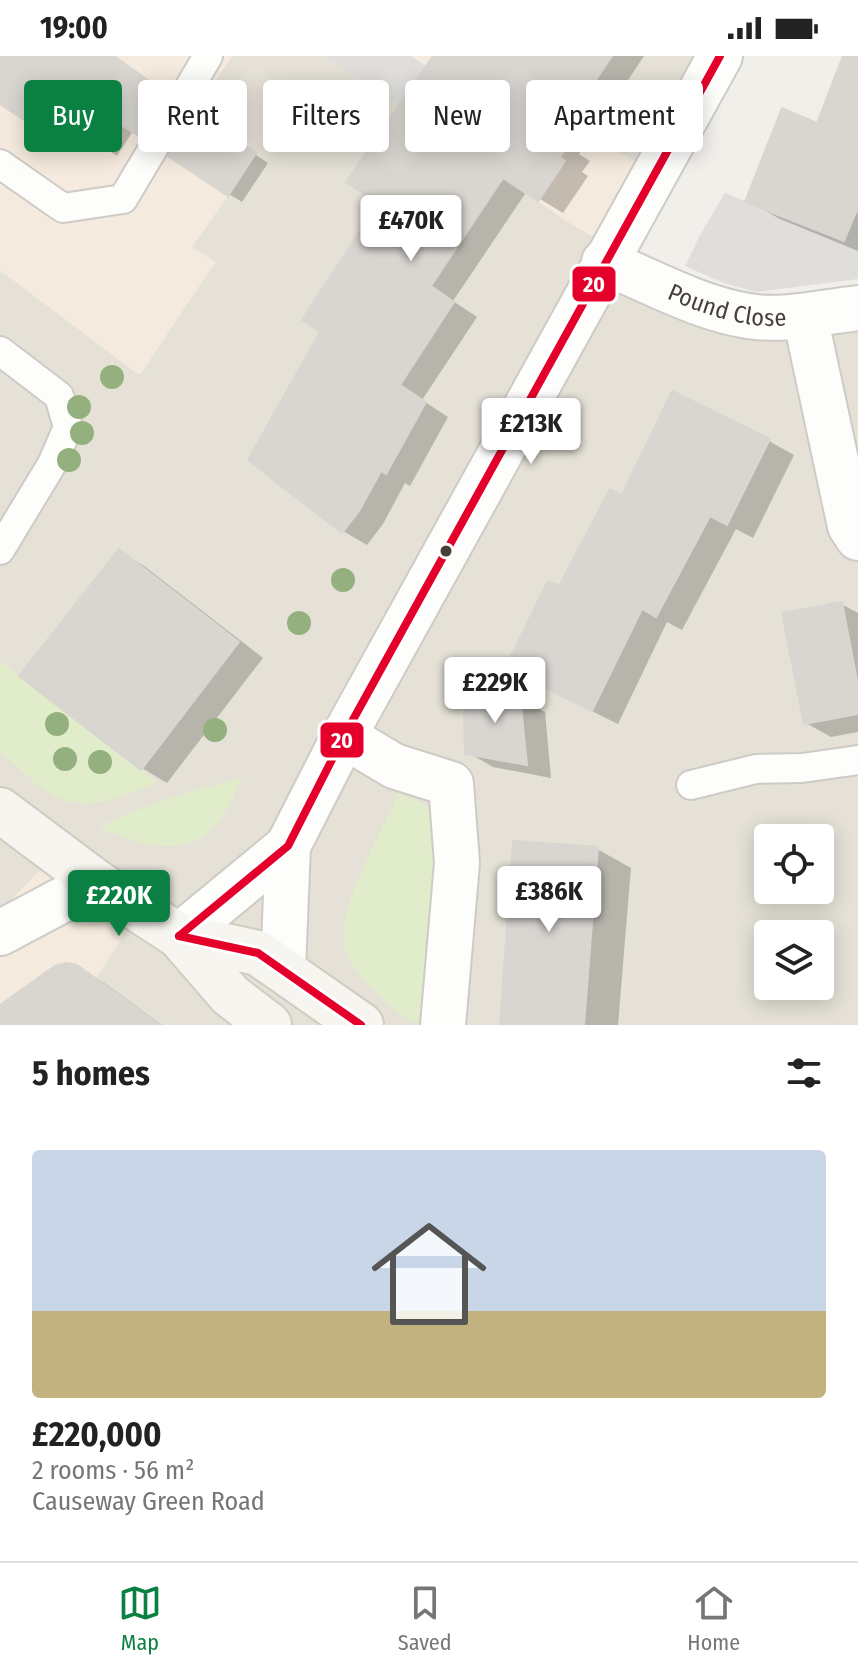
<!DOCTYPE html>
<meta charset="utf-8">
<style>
body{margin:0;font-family:"Fira Sans Condensed",sans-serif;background:#f2f2f2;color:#222;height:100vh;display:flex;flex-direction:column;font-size:30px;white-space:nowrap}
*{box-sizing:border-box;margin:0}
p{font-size:26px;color:#767676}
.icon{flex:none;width:44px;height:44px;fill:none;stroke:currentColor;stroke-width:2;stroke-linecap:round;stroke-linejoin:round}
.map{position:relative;height:969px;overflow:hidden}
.details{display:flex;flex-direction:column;background:#fff;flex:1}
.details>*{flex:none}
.hud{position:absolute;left:24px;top:24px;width:810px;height:72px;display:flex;gap:16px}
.tools{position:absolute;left:754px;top:768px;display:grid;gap:16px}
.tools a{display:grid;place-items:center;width:80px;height:80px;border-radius:8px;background:#fff;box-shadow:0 4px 20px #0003;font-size:40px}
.price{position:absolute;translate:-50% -68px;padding:0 18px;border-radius:8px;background:#fff;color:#222;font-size:26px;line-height:52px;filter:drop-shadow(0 2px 4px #0008)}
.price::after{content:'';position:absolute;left:50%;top:48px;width:24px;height:18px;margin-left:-12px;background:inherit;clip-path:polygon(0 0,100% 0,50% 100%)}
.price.current{background:#0b8043;color:#fff}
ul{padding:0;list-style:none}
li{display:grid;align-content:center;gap:16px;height:424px;padding:0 32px}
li+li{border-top:2px solid #e0e0e0}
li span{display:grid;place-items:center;height:248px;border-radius:8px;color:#555}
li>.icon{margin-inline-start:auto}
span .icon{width:144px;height:144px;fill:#fffc;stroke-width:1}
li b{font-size:34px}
h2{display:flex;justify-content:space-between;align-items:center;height:96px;padding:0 32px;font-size:34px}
.chip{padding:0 28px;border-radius:8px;background:#fff;box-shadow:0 4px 20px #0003;font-size:28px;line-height:72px}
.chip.current{background:#0b8043;color:#fff}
.status{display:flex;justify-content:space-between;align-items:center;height:56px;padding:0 40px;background:#fff;direction:ltr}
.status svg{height:22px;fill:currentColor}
.dock{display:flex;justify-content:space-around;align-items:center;height:112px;border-top:2px solid #e0e0e0;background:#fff;font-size:22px;color:#767676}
.dock a{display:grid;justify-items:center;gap:4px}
.dock .current{color:#0b8043}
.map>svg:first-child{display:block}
.residential{fill:#e5e1d7;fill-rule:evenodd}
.commercial{fill:#f4eadd}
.green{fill:#e0ecca}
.parking{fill:#e0deda}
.shadow{fill:#0003}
.building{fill:#d9d6d1;stroke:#d9d6d0;stroke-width:2}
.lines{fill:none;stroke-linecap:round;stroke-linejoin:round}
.service-casing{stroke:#cecbc6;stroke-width:32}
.minor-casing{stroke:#cecbc6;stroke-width:48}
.tertiary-casing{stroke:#cecbc6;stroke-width:48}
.secondary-casing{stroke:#d1ccc1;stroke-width:48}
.service{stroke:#fdfdfc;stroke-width:28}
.minor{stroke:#fdfdfc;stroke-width:44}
.tertiary{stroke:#fdfdfc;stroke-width:44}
.secondary{stroke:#f7f5ef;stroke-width:44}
.bus-1-casing{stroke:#fff;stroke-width:14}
.bus-1{stroke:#e4002b;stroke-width:8}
.tree{fill:#95b07f}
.bus-dot{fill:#484036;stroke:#fff;stroke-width:3}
.labels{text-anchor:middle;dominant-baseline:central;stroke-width:6;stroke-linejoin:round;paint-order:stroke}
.street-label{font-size:24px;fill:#484036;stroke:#fff}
.line-badge{stroke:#fff;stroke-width:3}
.badge-label{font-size:22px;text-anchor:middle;font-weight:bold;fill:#fff}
</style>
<div class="status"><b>19:00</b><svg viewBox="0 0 49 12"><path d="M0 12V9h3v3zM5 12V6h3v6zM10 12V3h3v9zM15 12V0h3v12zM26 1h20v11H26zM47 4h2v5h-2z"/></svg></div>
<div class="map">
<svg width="858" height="969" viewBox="0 0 858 969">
<rect width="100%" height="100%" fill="#f1efea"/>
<g class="residential">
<path d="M 232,0 L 324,0 L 568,166 L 716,253 L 858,252 L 858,969 L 65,969 L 140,855 L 57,797 L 0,855 L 0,214 L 140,319 L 215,206 L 192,191 L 228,140 L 195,56 ZM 768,782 L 820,782 L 820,834 L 768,834 ZM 768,878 L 820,878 L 820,930 L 768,930 Z"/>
<path d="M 490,0 L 720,0 L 654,118 L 518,30 Z"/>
</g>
<g class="commercial">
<path d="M 0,0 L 232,0 L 195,56 L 256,97 L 192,191 L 215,207 L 139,319 L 0,214 Z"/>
<path d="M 324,0 L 490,0 L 518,31 L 654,118 L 612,191 L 568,166 Z"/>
<path d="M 57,797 L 140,855 L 65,969 L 0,969 L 0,855 Z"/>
</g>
<g class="green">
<path d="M 0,605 L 157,726 C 126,741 87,757 54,740 C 35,730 17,709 0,696 Z"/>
<path d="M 242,723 C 236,735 230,749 222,761 C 193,806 138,790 99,771 C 146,748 191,734 242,723 Z"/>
<path d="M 399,737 L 432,752 L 449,790 L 431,969 C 410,969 395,954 380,940 C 366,927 353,914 346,897 C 331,860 383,773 399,737 Z"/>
</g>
<g class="parking">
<path d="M 324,0 L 411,0 L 426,10 L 399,51 Z"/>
<path d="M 725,137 L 843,185 L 855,157 L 858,158 L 858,223 L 756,236 L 724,227 L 685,210 L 701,177 Z"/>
</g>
<g class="shadow">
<path d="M 0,0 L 112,0 L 161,32 L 160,34 L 178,47 L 154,87 L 133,75 L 117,100 L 59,63 L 49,77 L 0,46 Z"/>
<path d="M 496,0 L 644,0 L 579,98 L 590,105 L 582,116 L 588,120 L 563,157 L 527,135 L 453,245 L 477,261 L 422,344 L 448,361 L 410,430 L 405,427 L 383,468 L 367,489 L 343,475 Z"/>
<path d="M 858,7 L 858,195 L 780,163 L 748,145 L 818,69 Z"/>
<path d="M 208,67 L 268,107 L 242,146 L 229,138 Z"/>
<path d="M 769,385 L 794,399 L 753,482 L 736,473 L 682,574 L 667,566 L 618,668 L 533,626 L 622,441 Z"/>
<path d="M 119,495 L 144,510 L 263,602 L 167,727 L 142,712 Z"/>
<path d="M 841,548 L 858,557 L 858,676 L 831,681 L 806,667 Z"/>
<path d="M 488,624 L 545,656 L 551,722 L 493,711 L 467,696 Z"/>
<path d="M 597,793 L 631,812 L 618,969 L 502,969 Z"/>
<path d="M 76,911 L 103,926 L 162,969 L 0,969 L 0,952 Z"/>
</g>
<g class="building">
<path d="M 0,0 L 114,0 L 166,37 L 140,81 L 120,68 L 103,94 L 45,56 L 35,71 L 0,48 Z"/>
<path d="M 433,0 L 612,0 L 556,83 L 568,90 L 560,101 L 565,105 L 538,145 L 503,122 L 431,230 L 454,246 L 400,329 L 426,346 L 386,418 L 381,415 L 359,455 L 342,477 L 248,404 L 320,276 L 302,264 L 378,147 L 346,126 Z"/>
<path d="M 843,0 L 858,0 L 858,151 L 844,185 L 745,146 L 782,52 L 817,67 Z"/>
<path d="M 194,56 L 256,97 L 228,140 L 168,100 Z"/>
<path d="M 672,335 L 770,383 L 727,469 L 710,460 L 656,561 L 642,553 L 592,655 L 505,612 L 548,525 L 559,530 L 610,433 L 622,439 Z"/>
<path d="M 119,493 L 239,586 L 141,714 L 19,620 Z"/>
<path d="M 842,546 L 858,630 L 858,658 L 804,668 L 782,557 Z"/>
<path d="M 487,621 L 520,639 L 527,709 L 465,698 L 464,657 Z"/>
<path d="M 513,785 L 598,791 L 584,969 L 500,969 Z"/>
<path d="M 66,907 L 77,909 L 160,969 L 0,969 L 0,949 L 55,910 Z"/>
</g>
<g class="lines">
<g class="service-casing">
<g id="service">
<path d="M 0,108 L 63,152 L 123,143 L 208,0"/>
<path d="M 0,295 L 59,340 L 68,371 L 52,408 L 0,494"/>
<path d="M 691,729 L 756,713 L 802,712 L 858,704"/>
</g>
</g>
<g class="minor-casing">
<g id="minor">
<path id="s1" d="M 604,206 C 651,225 698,252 748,260 C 784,266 822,256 858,252"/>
<path d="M 805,260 L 850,470 L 858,482"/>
<path d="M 344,680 L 394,710 L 451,728 L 457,807 L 443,969"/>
</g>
</g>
<g class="tertiary-casing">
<g id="tertiary">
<path d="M 0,877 L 96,826"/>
<path d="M 179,880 L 288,790 L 344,680 L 720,0"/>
<path d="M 283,913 L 288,790"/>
</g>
</g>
<g class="secondary-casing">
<g id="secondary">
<path d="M 0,754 L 96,826 L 179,880 L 230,939 L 269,969"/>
<path d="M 179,880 L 258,897 L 361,969"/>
</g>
</g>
<use href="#service" class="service"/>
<use href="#minor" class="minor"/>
<use href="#tertiary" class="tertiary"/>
<use href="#secondary" class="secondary"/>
<g class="bus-1-casing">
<g id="bus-1">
<path d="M 179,880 L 288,790 L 344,680 L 720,0"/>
<path d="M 179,880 L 258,897 L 361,969"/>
</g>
</g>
<use href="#bus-1" class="bus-1"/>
</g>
<g class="tree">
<circle cx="112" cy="321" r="12"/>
<circle cx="79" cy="351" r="12"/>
<circle cx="82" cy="377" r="12"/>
<circle cx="69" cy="404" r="12"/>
<circle cx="343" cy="524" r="12"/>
<circle cx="299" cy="567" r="12"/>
<circle cx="57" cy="668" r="12"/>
<circle cx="215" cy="674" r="12"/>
<circle cx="65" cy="703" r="12"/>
<circle cx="100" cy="706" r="12"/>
</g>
<circle class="bus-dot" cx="446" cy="495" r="7"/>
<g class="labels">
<g class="street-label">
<text stroke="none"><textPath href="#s1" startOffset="132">Pound Close</textPath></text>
</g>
</g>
<g class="line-badge">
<rect x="571" y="209" width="46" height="38" rx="8" fill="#e4002b"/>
<rect x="319" y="665" width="46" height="38" rx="8" fill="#e4002b"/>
</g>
<g class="badge-label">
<text x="594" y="236">20</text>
<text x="342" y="692">20</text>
</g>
</svg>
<div class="tools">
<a><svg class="icon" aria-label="locate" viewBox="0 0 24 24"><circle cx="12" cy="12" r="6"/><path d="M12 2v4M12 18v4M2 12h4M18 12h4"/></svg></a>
<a><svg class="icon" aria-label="layers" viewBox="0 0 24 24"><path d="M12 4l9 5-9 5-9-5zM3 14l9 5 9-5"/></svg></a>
</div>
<b class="price" style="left:411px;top:207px">£470K</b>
<b class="price" style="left:531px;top:410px">£213K</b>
<b class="price" style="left:495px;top:669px">£229K</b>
<b class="price" style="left:549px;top:878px">£386K</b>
<b class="price current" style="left:119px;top:882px">£220K</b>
<div class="hud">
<a class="chip current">Buy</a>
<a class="chip">Rent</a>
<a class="chip">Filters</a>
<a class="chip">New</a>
<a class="chip">Apartment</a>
</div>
</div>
<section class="details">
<h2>5 homes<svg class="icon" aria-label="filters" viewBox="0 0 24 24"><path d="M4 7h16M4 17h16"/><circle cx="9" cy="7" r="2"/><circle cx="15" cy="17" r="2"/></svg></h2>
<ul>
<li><span style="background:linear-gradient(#c9d6e8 65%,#c2b280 0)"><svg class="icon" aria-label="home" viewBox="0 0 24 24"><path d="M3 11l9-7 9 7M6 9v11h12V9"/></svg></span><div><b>£220,000</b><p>2 rooms · 56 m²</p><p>Causeway Green Road</p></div></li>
</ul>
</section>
<nav class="dock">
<a class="current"><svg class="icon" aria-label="map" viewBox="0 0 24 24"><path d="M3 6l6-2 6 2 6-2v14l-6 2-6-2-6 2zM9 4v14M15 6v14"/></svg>Map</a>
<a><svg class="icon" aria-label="saved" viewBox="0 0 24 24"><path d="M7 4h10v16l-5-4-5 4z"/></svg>Saved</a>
<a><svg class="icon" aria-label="home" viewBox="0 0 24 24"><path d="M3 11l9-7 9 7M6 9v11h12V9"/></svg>Home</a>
</nav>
